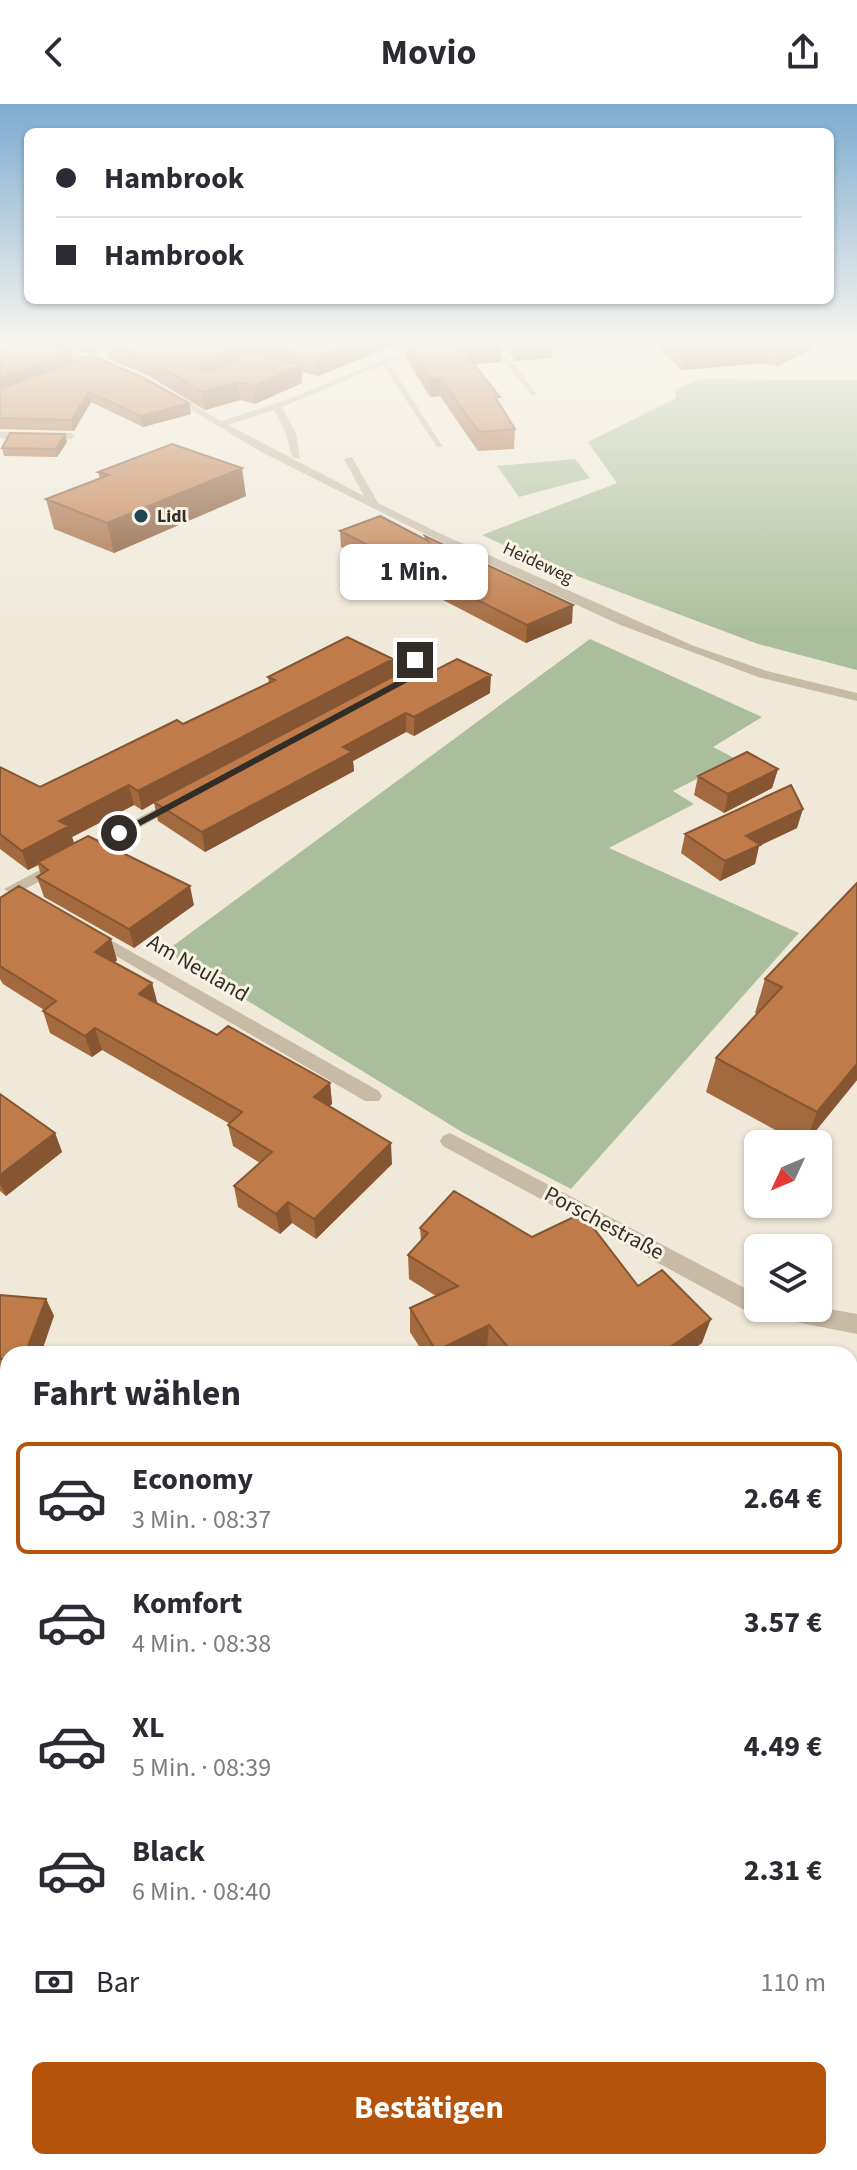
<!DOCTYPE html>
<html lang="de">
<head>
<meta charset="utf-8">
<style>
	body { margin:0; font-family:"Source Sans 3",sans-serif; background:#f7f7f7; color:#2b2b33; height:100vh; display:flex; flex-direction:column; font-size:30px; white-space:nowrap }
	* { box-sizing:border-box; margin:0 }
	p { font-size:26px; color:#7c7c81 }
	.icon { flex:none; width:44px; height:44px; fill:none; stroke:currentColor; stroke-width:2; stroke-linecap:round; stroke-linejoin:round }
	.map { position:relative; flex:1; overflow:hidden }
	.sheet { position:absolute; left:0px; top:1242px; width:858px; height:824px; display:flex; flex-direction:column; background:#fff; border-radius:24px 24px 0 0; box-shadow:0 2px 6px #0004 }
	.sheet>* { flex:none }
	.banner { position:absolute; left:24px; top:24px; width:810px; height:176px; border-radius:12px; box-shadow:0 2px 6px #0004; display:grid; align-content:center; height:176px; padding:0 32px; background:#fff }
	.needle { width:52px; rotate:226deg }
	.tools { position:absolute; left:744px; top:1026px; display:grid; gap:16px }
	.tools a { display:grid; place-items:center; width:88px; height:88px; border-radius:12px; background:#fff; box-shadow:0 2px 6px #0004; font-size:40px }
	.end { position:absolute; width:36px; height:36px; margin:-18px; border:10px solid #332d27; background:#fff; box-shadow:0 0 0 4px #fff }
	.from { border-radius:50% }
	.bubble { position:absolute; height:56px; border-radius:12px; background:#fff; box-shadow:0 2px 6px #0004; font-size:26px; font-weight:700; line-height:56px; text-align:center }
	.banner b { display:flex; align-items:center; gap:28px; height:76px; font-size:30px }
	.banner b+b { border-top:2px solid #e1e1e2 }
	.banner i { width:20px; height:20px; background:#2b2b33 }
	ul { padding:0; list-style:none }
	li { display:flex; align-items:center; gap:24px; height:112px; margin:0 16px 12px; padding:0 16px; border:4px solid transparent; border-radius:12px }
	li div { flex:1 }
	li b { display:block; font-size:30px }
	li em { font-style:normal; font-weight:700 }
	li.on { border-color:#b45309 }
	li>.icon { width:72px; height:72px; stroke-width:1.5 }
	h2 { padding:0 32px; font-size:36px; line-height:96px }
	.pay { display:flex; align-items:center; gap:20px; height:88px; padding:0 32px; font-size:30px }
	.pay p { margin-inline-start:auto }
	.primary-button { display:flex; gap:16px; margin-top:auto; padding:16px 32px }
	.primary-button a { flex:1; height:92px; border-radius:12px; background:#b45309; color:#fff; font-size:32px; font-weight:700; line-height:92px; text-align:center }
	header { display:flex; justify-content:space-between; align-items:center; height:104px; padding:0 32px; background:#fff; font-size:36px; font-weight:700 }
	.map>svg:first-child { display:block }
</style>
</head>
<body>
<header><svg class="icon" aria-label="back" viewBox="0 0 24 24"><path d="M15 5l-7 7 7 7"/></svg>Movio<svg class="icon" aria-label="share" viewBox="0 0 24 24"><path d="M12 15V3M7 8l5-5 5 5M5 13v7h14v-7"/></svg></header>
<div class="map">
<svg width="857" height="2066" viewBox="0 0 857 2066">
	<rect width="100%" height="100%" fill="#f0e9da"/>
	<path fill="#abbe9b" d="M 700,275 L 857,276 L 857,566 L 758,540 L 545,460 L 482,431 L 617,379 L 588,338 L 676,294 L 675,286 Z
		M 575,355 L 590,374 L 519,393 L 497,362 Z
		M 590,535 L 762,613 L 713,643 L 736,655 L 673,687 L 694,700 L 609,744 L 799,829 L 571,1085 L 462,1028 L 166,847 Z
		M 0,1945 L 8,1947 L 8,2058 L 308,2058 L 311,2066 L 0,2066 Z"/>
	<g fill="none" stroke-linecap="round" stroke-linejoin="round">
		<path fill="#c7bba6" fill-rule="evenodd" d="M 0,240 L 64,247 L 114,261 L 110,264 Z
			M 420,240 L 430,240 L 389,259 L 443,343 L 437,343 L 383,261 L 282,303 L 296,329 L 300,355 L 292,353 L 286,329 L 274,306 L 228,321 L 364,392 L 344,355 L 352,353 L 378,399 L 437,428 L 694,542 L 767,567 L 857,589 L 857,597 L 758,573 L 618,520 L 429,432 L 263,349 L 163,289 L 170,287 L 221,317 L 286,296 Z
			M 491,240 L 499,240 L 537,291 L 531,291 Z
			M 610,240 L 618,240 L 627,249 L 620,251 Z
			M 0,328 L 71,329 L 76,332 L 71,335 L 0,334 Z
			M 415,537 L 425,540 L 419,572 L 402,583 L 392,583 L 392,577 L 406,570 Z
			M 178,693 L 185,697 L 183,700 L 18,789 L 12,790 L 4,785 Z
			M 91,825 L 379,987 L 382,992 L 379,997 L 365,997 L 85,834 L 83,830 Z
			M 450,1029 L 758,1191 L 758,1204 L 818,1203 L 857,1210 L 857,1230 L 750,1209 L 443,1042 L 440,1037 L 443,1032 Z
			M 0,1874 L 8,1876 L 8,1908 L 0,1906 Z
			M 534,2058 L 570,2058 L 574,2066 L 538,2066 Z"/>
	</g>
	<path fill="#a46a3f" d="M 0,240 L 71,247 L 73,257 L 191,310 L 143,323 L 91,298 L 74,327 L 0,325 Z
		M 41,240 L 397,240 L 318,272 L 302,268 L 302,279 L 255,300 L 240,296 L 205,306 L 147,271 L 108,255 L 106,244 L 92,250 Z
		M 397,240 L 501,240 L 501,258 L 473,260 L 515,325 L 514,345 L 478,347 L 440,292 L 430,293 L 406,254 L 406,243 L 401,245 Z
		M 502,240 L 553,240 L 552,254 L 515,257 Z
		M 652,240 L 813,240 L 812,245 L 778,262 L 764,259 L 682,266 Z
		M 65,330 L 67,338 L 57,353 L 4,352 L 2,344 Z
		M 98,368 L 246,392 L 114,449 L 54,425 L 46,395 L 100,375 Z
		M 340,427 L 425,436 L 425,432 L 572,519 L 526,539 L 341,443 Z
		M 393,555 L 394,572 L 428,570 L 490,589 L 414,632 L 406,628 L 353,657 L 354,667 L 205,748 L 158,717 L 154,699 L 142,706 L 134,701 L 72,733 L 74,739 L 194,801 L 134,844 L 44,793 L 37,773 L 41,771 L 38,761 L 28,766 L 0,745 L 0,663 L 40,683 L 183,620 L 269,579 L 268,573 Z
		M 778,665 L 772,684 L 724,709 L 694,691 L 698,672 Z
		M 797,724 L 759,742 L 755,760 L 720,777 L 681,749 L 685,730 Z
		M 857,779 L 857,976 L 805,1040 L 801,1040 L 706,988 L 716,954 L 757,910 L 755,909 L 765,875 Z
		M 0,794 L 117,856 L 114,859 L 152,879 L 157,899 L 217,931 L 330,979 L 332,1000 L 329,1002 L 392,1060 L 316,1135 L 292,1119 L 280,1130 L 238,1103 L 234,1082 L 260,1059 L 233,1042 L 228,1021 L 230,1020 L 102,946 L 92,953 L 50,929 L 43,907 L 44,906 L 3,880 L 0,875 Z
		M 0,990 L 55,1029 L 62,1048 L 6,1092 L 0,1087 Z
		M 420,1124 L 532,1133 L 638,1182 L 702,1239 L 686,1250 L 492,1250 L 487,1244 L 476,1250 L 424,1250 L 410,1228 L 410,1204 L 436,1192 L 409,1175 L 408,1151 L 421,1137 Z
		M 0,1191 L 46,1195 L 54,1212 L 8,1250 L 8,1271 L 0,1270 Z
		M 857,1367 L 857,1413 L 850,1402 L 850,1370 Z
		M 723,2058 L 848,2058 L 850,2066 L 724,2066 Z"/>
	<path fill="#865633" d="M 90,240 L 105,240 L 106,244 L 92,250 Z
		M 354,240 L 397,240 L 318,272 L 317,254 Z
		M 401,240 L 406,240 L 406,243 L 401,245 Z
		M 502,240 L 501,258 L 460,261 L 460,243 Z
		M 516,240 L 553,240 L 552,254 L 515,257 Z
		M 793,240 L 813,240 L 812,245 L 778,262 L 782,245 Z
		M 768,242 L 764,259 L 682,266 L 684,248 Z
		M 232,246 L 234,263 L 202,282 L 200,264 L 201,260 Z
		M 71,247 L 73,257 L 0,286 L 0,274 Z
		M 301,261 L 302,279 L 255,300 L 254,282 Z
		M 440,274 L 440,292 L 430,293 L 430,275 Z
		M 238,278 L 240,296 L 205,306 L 202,288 Z
		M 89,288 L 91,298 L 74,327 L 71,316 Z
		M 189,299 L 191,310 L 143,323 L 141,312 Z
		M 65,330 L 67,338 L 57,353 L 56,345 Z
		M 242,364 L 246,392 L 114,449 L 107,419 Z
		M 573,501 L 572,519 L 526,539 L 527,521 Z
		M 393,555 L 394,573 L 154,698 L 154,699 L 142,706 L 138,687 Z
		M 491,571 L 490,589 L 414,632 L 414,613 Z
		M 406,609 L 406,628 L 353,657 L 354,667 L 205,748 L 202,728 L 343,643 Z
		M 778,665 L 772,684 L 724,709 L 728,690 Z
		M 129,681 L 134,701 L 72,733 L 75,742 L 38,758 L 38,761 L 28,766 L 22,747 L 59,717 Z
		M 803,705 L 797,724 L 759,742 L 755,760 L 720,777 L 725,757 L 746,732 Z
		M 190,782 L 194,801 L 134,844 L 129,825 Z
		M 111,835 L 117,856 L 101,870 L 95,848 Z
		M 152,879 L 158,901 L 139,890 Z
		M 95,924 L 102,946 L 92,953 L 85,932 Z
		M 857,960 L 857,976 L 805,1040 L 817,1008 Z
		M 330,979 L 332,1000 L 317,1014 L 314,993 Z
		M 55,1029 L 62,1048 L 6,1092 L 0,1079 L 0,1071 Z
		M 391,1039 L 392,1060 L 316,1135 L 314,1115 Z
		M 288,1098 L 292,1119 L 280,1130 L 276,1110 Z
		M 46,1195 L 54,1212 L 41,1250 L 25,1250 Z
		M 711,1215 L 702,1239 L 686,1250 L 660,1250 Z
		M 489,1221 L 487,1244 L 476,1250 L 436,1250 L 436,1247 Z
		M 8,1670 L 8,1713 L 0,1727 L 0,1683 Z"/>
	<path fill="#bf7b49" stroke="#865633" stroke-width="2" fill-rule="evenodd" d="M 0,240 L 38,240 L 71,247 L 0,274 Z
		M 110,240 L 140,240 L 139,241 L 143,240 L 210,240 L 301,261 L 254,282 L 238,278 L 202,288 L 144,253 ZM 232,246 L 243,249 L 241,253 L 211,268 L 200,264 L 201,260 Z
		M 252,240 L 354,240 L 317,254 Z
		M 408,240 L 501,240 L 460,243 L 500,293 L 495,293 L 515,325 L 479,328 L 440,274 L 430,275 Z
		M 674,240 L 793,240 L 782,245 L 768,242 L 684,248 Z
		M 91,251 L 142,273 L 189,299 L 141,312 L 89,288 L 71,316 L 0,314 L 0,285 Z
		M 10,329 L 65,330 L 56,345 L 2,344 Z
		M 172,340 L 242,364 L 107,419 L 46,395 L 109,371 L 98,368 Z
		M 380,412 L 428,437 L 425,432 L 573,501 L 527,521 L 340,427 Z
		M 347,533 L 393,555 L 138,687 L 129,681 L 59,717 L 69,722 L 22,747 L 0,730 L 0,663 L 40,683 L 177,616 L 183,620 L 275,576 L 268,573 Z
		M 457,555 L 491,571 L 414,613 L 406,609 L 343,643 L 352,648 L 202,728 L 154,698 L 411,563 L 428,570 Z
		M 747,648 L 778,665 L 728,690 L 698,672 Z
		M 791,681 L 803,705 L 746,732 L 760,741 L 725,757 L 685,730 Z
		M 88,732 L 190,782 L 129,825 L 37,773 L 48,766 L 38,758 Z
		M 857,779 L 857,960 L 817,1008 L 716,954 L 782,883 L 765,875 Z
		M 19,782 L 111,835 L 95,848 L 152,879 L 139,890 L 217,931 L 228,922 L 330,979 L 314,993 L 391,1039 L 314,1115 L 288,1098 L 276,1110 L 234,1082 L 272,1048 L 228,1021 L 242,1008 L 95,924 L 85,932 L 43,907 L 56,897 L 0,862 L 0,794 Z
		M 0,990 L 55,1029 L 0,1071 Z
		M 454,1087 L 532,1133 L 582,1109 L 638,1182 L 662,1166 L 711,1215 L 660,1250 L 514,1250 L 489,1221 L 436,1247 L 410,1204 L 458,1182 L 408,1151 L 428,1129 L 420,1124 Z
		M 0,1191 L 46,1195 L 25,1250 L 8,1250 L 8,1255 L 0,1255 Z
		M 857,1367 L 857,1380 L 850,1370 Z
		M 0,1633 L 8,1637 L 8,1670 L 0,1683 Z
		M 732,2058 L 848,2058 L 850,2066 L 734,2066 Z"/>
	<linearGradient id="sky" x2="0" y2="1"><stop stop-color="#7cacd0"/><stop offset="0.45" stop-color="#f8f5ee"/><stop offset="1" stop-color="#f8f5ee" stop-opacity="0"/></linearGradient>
	<rect width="857" height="529" fill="url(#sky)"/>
	<path fill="#332d27" d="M 412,554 L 419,556 L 415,574 L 123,731 L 114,729 L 408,571 Z"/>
	<circle fill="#1f4552" stroke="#f8f3e5" stroke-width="3" cx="141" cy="412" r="8"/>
	<g text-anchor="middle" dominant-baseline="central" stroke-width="6" stroke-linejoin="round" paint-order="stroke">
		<g font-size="18" font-weight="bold" fill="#332d27" stroke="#f8f3e5" text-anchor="start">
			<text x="157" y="412">Lidl</text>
		</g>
		<g font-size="18" fill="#332d27" stroke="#f8f3e5">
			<text transform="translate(538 459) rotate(25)">Heideweg</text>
		</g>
		<g font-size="22" fill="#332d27" stroke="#f8f3e5">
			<text transform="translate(198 864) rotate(30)">Am Neuland</text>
			<text transform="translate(604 1119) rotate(28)">Porschestraße</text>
		</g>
	</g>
</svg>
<div class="tools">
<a><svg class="needle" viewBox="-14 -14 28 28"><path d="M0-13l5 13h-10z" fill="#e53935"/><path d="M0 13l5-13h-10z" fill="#7c7c81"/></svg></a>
<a><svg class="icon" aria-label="layers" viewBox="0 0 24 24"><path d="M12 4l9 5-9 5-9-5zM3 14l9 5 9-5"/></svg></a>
</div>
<i class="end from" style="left:119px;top:729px"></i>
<i class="end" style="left:415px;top:556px"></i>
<div class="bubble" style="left:340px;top:440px;width:148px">1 Min.</div>
<div class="banner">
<b><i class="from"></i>Hambrook</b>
<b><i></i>Hambrook</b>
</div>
<section class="sheet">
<h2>Fahrt wählen</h2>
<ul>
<li class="on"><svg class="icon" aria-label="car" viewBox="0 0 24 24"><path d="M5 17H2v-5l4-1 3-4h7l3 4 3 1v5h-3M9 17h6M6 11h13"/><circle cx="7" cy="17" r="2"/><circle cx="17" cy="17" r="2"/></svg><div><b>Economy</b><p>3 Min. · 08:37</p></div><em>2.64 €</em></li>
<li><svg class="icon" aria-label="car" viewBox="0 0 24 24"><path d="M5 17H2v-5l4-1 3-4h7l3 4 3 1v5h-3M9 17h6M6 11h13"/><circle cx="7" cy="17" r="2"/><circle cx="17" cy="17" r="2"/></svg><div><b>Komfort</b><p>4 Min. · 08:38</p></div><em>3.57 €</em></li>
<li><svg class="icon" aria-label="car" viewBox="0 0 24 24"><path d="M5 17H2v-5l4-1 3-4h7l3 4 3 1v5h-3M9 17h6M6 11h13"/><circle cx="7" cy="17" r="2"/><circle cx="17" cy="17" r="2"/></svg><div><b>XL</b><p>5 Min. · 08:39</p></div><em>4.49 €</em></li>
<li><svg class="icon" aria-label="car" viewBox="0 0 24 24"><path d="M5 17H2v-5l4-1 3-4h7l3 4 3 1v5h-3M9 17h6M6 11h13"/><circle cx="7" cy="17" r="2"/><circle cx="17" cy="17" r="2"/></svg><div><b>Black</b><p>6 Min. · 08:40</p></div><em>2.31 €</em></li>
</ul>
<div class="pay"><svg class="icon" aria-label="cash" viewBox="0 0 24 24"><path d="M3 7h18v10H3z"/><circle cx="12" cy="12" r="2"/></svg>Bar<p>110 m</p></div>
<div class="primary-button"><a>Bestätigen</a></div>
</section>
</div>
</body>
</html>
